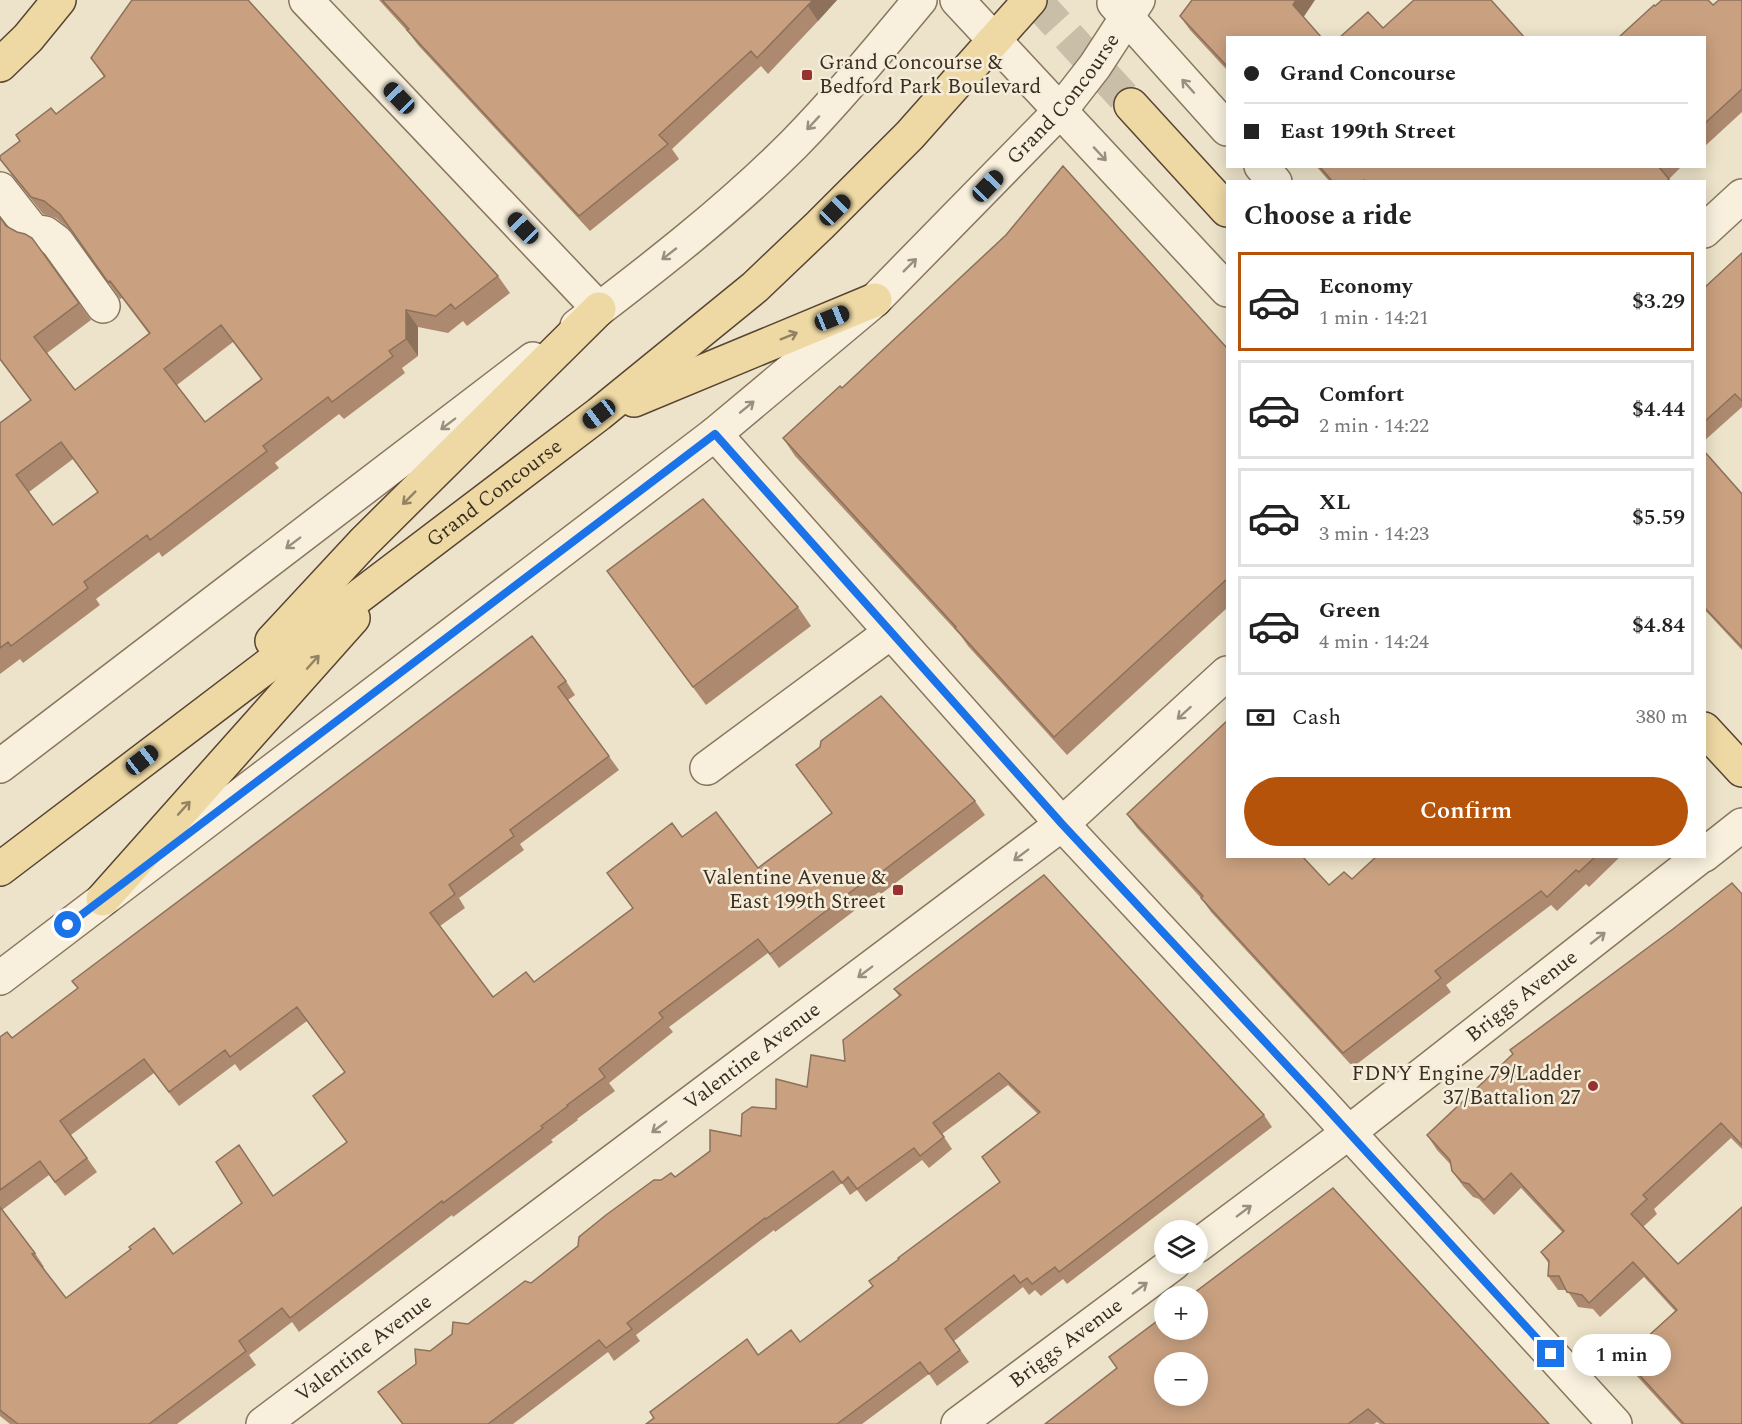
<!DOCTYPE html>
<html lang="en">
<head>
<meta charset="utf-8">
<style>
	body { margin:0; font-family:Spectral,serif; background:#f2f2f2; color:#222; height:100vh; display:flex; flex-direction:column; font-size:22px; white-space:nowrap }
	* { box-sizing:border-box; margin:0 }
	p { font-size:20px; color:#767676 }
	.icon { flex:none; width:33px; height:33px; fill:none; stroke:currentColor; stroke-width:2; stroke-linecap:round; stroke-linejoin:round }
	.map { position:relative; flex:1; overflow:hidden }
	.side { position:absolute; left:1226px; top:180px; width:480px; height:678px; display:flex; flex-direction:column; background:#fff; border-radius:0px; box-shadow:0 3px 15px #0003 }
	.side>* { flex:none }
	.hud { position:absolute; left:1226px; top:36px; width:480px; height:132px; border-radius:0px; box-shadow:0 3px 15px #0003; display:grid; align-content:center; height:132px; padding:0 18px; background:#fff }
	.buttons { position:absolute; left:1154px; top:1220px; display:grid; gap:12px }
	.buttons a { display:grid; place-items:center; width:54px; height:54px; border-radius:50%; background:#fff; box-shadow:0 3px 15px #0003; font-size:30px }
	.end { position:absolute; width:27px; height:27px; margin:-14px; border:8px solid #1a73e8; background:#fff; box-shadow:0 0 0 3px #fff }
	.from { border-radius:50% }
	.bubble { position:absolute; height:42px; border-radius:21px; background:#fff; box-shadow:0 3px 15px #0003; font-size:20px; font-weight:600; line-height:42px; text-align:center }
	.car { position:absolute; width:18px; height:36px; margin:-18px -9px; border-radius:8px; box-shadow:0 0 4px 2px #0007; background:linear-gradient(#222 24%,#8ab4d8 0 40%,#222 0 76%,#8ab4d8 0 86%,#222 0) }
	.hud b { display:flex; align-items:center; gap:21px; height:57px; font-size:22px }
	.hud b+b { border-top:2px solid #e0e0e0 }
	.hud i { width:15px; height:15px; background:#222 }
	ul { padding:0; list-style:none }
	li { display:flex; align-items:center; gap:18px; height:99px; margin:0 12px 9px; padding:0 6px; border:3px solid #e0e0e0; border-radius:0px }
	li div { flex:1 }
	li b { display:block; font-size:22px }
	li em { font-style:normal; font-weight:600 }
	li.selected { border-color:#b45309 }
	li>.icon { width:54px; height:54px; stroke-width:1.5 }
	h2 { padding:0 18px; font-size:27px; line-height:72px }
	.pay { display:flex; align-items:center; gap:15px; height:66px; padding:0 18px; font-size:22px }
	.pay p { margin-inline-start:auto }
	.cta { display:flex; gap:12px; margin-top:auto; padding:12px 18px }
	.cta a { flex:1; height:69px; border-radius:36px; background:#b45309; color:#fff; font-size:24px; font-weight:600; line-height:69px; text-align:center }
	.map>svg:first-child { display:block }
</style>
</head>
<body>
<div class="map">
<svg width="1742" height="1424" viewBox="0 0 1742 1424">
	<rect width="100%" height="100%" fill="#ede3ca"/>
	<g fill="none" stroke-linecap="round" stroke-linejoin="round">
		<path stroke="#c9bfa8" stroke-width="33" stroke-dasharray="33 16" stroke-linecap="butt" d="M 1035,0 L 1131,105"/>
		<g stroke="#89765f" stroke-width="36">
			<g id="minor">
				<path d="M 306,0 L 599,309"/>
				<path d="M 957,0 L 1227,290"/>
				<path d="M 1114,3 L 1227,129"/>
				<path d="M 1261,166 L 1275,182"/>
				<path d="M 0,189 L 33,231 L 45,233 L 57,242 L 103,306"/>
				<path d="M 1704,231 L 1742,196"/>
				<path d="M 577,326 C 652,269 727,211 794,144 C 839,98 879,49 920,0"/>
				<path d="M 715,434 L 1062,824 L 1320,1101 L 1615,1424"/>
				<path d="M 0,766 L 533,359"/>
				<path d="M 707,768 L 891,632"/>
				<path d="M 1704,855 L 1742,825"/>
				<path id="s1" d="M 0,978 L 715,434 L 875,300 L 1060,111 L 1095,66 L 1138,0"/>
				<path id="s2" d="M 1197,1246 L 1348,1133 L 1701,856"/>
				<path id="s3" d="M 263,1424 L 1062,824 L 1227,673"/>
				<path id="s4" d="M 958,1424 L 1174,1263"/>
			</g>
		</g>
		<g stroke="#574432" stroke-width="36">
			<g id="major">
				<path d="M 0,65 L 28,38 L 59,0"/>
				<path d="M 1131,105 L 1227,210"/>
				<path d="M 634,400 L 875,300"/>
				<path d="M 272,641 L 364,542 L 599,309"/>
				<path d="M 1704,729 L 1742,770"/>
				<path id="s5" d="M 0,869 L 599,414 L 755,287 L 820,225 L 910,135 L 1030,0"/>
				<path d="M 103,899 L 353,618"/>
			</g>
		</g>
		<use href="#minor" stroke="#f8f0dd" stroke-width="33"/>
		<use href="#major" stroke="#eed8a4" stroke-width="33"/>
	</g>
	<path fill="#ad8a6f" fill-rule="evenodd" d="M 379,0 L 837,0 L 818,21 L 768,74 L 761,66 L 672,149 L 679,159 L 590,231 L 418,45 L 409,33 Z
		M 1742,0 L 1742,112 L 1704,147 L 1704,38 L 1655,6 L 1713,5 Z
		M 1180,16 L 1227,38 L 1227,70 L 1190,30 Z
		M 91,58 L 498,276 L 510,293 L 467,326 L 463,321 L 448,333 L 418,327 L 418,356 L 402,368 L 405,373 L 344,419 L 339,414 L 275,463 L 279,468 L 162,557 L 159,552 L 96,599 L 100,605 L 23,663 L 20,659 L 0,674 L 0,423 L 30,400 L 0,360 L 0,217 L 6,226 L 79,303 L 91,320 L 47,353 L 75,390 L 149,334 L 122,298 L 120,299 L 72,231 L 56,218 L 43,214 L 11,174 L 0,159 L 56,114 L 104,77 ZM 233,342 L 261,379 L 205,422 L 177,385 ZM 73,459 L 98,492 L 53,525 L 29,492 Z
		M 1316,166 L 1682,166 L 1669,179 L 1671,182 L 1330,182 Z
		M 1742,253 L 1742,407 L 1704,441 L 1704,288 Z
		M 1227,348 L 1227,608 L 1067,755 L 968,646 L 961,636 L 795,456 L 783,438 L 842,388 Z
		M 1704,451 L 1742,494 L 1742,650 L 1704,609 Z
		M 607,571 L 798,607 L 811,626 L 706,705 Z
		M 566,681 L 575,695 L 568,700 L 619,770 L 520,844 L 524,850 L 459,898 L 465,908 L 440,926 L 493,997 L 534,982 L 633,908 L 607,873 L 682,837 L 758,868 L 832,813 L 796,765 L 975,801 L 985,815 L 881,894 L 879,892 L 779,968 L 768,953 L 669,1027 L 673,1032 L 609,1083 L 615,1091 L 577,1119 L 578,1120 L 551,1140 L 553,1142 L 453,1217 L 452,1215 L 299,1332 L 292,1322 L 249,1355 L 256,1365 L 177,1424 L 10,1424 L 0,1416 L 0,1037 L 12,1038 ZM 307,1021 L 345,1072 L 313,1096 L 347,1142 L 273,1196 L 239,1145 L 242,1203 L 173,1254 L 66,1298 L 43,1268 L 44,1267 L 35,1253 L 2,1210 L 49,1175 L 65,1196 L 97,1172 L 71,1135 L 154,1073 L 179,1106 L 235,1064 L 240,1071 Z
		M 1127,814 L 1227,856 L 1304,856 L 1303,857 L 1329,885 L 1352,879 L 1377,856 L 1621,856 L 1589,887 L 1586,884 L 1557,911 L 1551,905 L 1446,985 L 1451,992 L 1353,1067 L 1211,912 L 1201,898 L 1137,828 Z
		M 1742,894 L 1742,1149 L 1731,1138 L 1654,1209 L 1657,1214 L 1643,1227 L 1742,1424 L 1681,1424 L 1634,1373 L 1624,1358 L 1675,1311 L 1644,1277 L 1600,1317 L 1593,1309 L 1578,1307 L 1567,1290 L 1558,1290 L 1548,1276 L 1549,1264 L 1541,1252 L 1562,1232 L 1521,1188 L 1494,1215 L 1479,1199 L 1473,1197 L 1463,1186 L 1452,1171 L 1451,1165 L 1437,1150 L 1427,1135 L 1513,1054 L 1510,1050 Z
		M 894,989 L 1264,1115 L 1272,1127 L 1067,1284 L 1063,1279 L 1041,1296 L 1035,1290 L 1029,1295 L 1023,1287 L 954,1341 L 969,1362 L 937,1386 L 929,1374 L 862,1424 L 646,1424 L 758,1355 L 800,1342 L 873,1287 L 1000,1182 L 982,1157 L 1038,1114 L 1008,1085 L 942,1134 L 952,1149 L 929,1168 L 922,1160 L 866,1202 L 857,1190 L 850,1195 L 842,1183 L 775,1232 L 774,1230 L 636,1335 L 640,1341 L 614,1361 L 608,1352 L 513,1424 L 402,1424 L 378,1392 L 416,1364 L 430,1351 L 468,1324 L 531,1283 L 661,1180 L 675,1177 L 741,1136 L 807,1087 L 845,1061 L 899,996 Z
		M 1117,1368 L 1549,1424 L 1380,1424 L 1377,1422 L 1374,1424 L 1045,1424 Z"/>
	<path fill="#8d715a" d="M 813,0 L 837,0 L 818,21 L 808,6 Z
		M 1296,0 L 1315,0 L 1303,18 L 1293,5 Z
		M 406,310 L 418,327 L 418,356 L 406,339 Z"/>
	<path fill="#c9a181" stroke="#8d715a" stroke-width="1.5" fill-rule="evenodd" d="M 132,0 L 248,0 L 498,276 L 455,309 L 451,304 L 436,316 L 406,310 L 406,339 L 389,351 L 393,356 L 332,402 L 328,397 L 263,446 L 267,451 L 150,540 L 147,535 L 84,582 L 88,588 L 11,646 L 8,642 L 0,648 L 0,423 L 31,400 L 0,359 L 0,217 L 6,226 L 17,232 L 25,234 L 32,238 L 79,303 L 34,337 L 75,390 L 150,333 L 110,281 L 108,282 L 60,214 L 44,201 L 31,197 L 0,159 L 0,156 L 20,141 L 16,135 L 51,108 L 56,114 L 105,76 L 91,58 ZM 221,325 L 262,379 L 205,422 L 164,369 ZM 61,442 L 98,492 L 53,525 L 16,475 Z
		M 382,0 L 813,0 L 757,58 L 751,51 L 659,135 L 668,144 L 579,216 L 407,30 L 409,29 Z
		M 1192,0 L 1296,0 L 1293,5 L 1322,38 L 1227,38 L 1227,66 L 1180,16 Z
		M 1414,0 L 1491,0 L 1525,38 L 1339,38 L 1368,12 L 1383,28 Z
		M 1662,0 L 1708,0 L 1713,5 L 1719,0 L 1742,0 L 1742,89 L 1704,124 L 1704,38 L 1618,38 L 1654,5 L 1655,6 Z
		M 1063,166 L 1227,348 L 1227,579 L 1054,737 L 955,628 L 956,627 L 783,438 L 840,386 L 842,388 L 1006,235 Z
		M 1319,166 L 1658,166 L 1669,179 L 1666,182 L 1366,182 L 1364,180 L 1362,182 L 1333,182 Z
		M 1742,253 L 1742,401 L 1735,394 L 1704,422 L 1704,288 Z
		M 1704,451 L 1742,494 L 1742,647 L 1704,607 Z
		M 703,499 L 798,607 L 693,687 L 607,571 Z
		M 532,636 L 566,681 L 558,687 L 609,756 L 510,830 L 514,836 L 449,885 L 455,894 L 430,913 L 493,997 L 526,972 L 534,982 L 633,908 L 607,873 L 672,823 L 682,837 L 716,812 L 758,868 L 832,813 L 796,765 L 820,747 L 821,741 L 881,696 L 975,801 L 871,880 L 869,878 L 770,954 L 758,939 L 659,1013 L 663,1018 L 599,1069 L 605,1077 L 567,1105 L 568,1106 L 541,1126 L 543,1128 L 443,1203 L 442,1201 L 290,1318 L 282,1308 L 239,1341 L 246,1351 L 149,1424 L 18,1424 L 0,1410 L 0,1207 L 35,1253 L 32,1254 L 66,1298 L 131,1249 L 129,1247 L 154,1228 L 173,1254 L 242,1203 L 216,1162 L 239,1145 L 273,1196 L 347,1142 L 313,1096 L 345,1072 L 297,1007 L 230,1057 L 225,1050 L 169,1092 L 144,1059 L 60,1121 L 87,1158 L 55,1182 L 40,1161 L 0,1190 L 0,1037 L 7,1032 L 12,1038 L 78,988 L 72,981 Z
		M 1227,721 L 1227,856 L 1302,856 L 1329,885 L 1344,872 L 1352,879 L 1377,856 L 1596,856 L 1579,872 L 1576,870 L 1547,897 L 1541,891 L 1435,971 L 1441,978 L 1343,1053 L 1201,898 L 1203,896 L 1127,814 Z
		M 1044,875 L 1264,1115 L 1059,1272 L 1055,1267 L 1032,1284 L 1027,1278 L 1020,1283 L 1014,1275 L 945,1329 L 960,1350 L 929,1374 L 920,1362 L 837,1424 L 646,1424 L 654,1418 L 650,1412 L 747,1339 L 758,1355 L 791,1330 L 800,1342 L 873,1286 L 869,1281 L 899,1259 L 898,1258 L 1000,1182 L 982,1157 L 1040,1112 L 999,1073 L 933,1123 L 944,1137 L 920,1156 L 914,1148 L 857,1189 L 848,1177 L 842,1183 L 833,1171 L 766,1219 L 765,1218 L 627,1323 L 632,1329 L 606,1348 L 599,1340 L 488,1424 L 403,1424 L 378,1392 L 416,1364 L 415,1349 L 430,1351 L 452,1334 L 453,1322 L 468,1324 L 525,1281 L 531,1283 L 578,1246 L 579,1237 L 606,1215 L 654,1180 L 661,1180 L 671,1173 L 675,1177 L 710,1151 L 710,1130 L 741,1136 L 742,1114 L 752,1107 L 776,1109 L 776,1079 L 807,1087 L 811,1055 L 845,1061 L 843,1040 L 901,995 L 894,989 Z
		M 1732,883 L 1742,894 L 1742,1145 L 1721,1123 L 1643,1195 L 1647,1199 L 1631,1214 L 1678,1264 L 1742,1207 L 1742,1424 L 1684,1424 L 1624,1358 L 1677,1310 L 1633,1262 L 1589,1303 L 1582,1295 L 1567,1292 L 1559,1276 L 1548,1276 L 1549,1261 L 1541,1252 L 1564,1231 L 1511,1173 L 1484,1200 L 1469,1184 L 1462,1182 L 1452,1171 L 1450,1160 L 1427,1135 L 1513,1054 L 1510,1050 L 1673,929 Z
		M 1333,1188 L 1549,1424 L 1385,1424 L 1368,1409 L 1348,1424 L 1045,1424 L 1117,1368 L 1109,1357 L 1164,1316 L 1164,1329 L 1197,1329 L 1197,1296 L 1190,1296 ZM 1164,1362 L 1197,1362 L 1197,1395 L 1164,1395 Z"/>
	<defs><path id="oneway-shaft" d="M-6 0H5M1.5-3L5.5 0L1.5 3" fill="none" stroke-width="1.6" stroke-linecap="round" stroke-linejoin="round" transform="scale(1.5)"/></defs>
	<g stroke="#998f7f">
		<use href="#oneway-shaft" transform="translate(1188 86) rotate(-132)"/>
		<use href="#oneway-shaft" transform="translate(813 123) rotate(133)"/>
		<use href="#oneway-shaft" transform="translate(1100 154) rotate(47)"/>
		<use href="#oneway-shaft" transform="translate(669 254) rotate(142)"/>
		<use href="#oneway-shaft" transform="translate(910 265) rotate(-45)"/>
		<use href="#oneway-shaft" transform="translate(747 407) rotate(-39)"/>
		<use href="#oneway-shaft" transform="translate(448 424) rotate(143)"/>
		<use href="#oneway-shaft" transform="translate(293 543) rotate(143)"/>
		<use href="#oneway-shaft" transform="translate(1184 713) rotate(138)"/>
		<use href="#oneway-shaft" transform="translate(1021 855) rotate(143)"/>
		<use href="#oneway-shaft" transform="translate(1598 938) rotate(-38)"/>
		<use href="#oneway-shaft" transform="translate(865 972) rotate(143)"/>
		<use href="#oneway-shaft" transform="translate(659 1127) rotate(143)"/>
		<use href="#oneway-shaft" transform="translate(1244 1211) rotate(-37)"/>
		<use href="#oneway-shaft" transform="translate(1140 1288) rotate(-37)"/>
	</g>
	<g stroke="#948362">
		<use href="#oneway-shaft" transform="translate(789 336) rotate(-22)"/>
		<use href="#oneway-shaft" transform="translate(409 498) rotate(135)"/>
		<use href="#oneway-shaft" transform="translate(313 662) rotate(-48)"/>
		<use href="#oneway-shaft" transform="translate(184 808) rotate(-48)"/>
	</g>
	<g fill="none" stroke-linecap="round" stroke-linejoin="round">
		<path stroke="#1a73e8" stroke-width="8" d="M 68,925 L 715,434 L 1062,824 L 1320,1101 L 1551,1354"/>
	</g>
	<g fill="#963231" stroke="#f5edd9" stroke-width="2">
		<rect x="801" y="69" width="12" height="12" rx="3"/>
		<rect x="892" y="884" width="12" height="12" rx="3"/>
		<circle cx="1593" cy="1086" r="6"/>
	</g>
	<g text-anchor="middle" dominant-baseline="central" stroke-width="5" stroke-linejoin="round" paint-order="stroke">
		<g font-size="21" fill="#3a2e21" stroke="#f5edd9" text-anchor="end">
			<text x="819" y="63" text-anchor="start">Grand Concourse &amp;<tspan x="819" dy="24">Bedford Park Boulevard</tspan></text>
			<text x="886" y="878">Valentine Avenue &amp;<tspan x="886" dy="24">East 199th Street</tspan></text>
			<text x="1581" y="1074">FDNY Engine 79/Ladder<tspan x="1581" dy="24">37/Battalion 27</tspan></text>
		</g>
		<g font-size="21" fill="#3a2e21" stroke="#f5edd9">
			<text stroke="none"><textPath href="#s1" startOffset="1383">Grand Concourse</textPath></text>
			<text stroke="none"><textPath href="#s5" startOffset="621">Grand Concourse</textPath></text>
			<text stroke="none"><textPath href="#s2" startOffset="410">Briggs Avenue</textPath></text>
			<text stroke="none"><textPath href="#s3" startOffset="612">Valentine Avenue</textPath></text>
			<text stroke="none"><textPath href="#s4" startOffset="135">Briggs Avenue</textPath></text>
			<text stroke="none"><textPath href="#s3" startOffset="126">Valentine Avenue</textPath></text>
		</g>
	</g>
</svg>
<div class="buttons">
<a><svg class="icon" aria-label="layers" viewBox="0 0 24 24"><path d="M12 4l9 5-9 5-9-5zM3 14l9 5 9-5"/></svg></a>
<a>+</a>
<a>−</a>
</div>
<i class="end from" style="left:68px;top:925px"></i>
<i class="end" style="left:1551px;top:1354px"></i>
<div class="bubble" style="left:1572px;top:1334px;width:99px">1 min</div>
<i class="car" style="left:399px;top:98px;rotate:316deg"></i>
<i class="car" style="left:988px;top:186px;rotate:44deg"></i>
<i class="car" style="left:835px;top:210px;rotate:45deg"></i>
<i class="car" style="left:523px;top:228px;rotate:316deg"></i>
<i class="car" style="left:832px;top:318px;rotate:68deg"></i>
<i class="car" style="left:599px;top:414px;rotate:233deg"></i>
<i class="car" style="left:142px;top:760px;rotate:52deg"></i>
<div class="hud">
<b><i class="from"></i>Grand Concourse</b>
<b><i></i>East 199th Street</b>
</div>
<section class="side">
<h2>Choose a ride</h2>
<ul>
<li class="selected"><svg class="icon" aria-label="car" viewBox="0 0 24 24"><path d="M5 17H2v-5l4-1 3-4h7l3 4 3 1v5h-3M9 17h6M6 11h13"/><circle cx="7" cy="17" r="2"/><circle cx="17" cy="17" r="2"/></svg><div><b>Economy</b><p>1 min · 14:21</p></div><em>$3.29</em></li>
<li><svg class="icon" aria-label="car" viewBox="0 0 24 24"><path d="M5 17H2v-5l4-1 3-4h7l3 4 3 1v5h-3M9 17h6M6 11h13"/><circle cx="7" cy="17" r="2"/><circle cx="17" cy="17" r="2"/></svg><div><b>Comfort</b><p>2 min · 14:22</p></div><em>$4.44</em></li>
<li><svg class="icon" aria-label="car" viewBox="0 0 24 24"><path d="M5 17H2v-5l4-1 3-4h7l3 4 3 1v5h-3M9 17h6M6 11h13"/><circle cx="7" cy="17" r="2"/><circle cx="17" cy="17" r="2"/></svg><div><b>XL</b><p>3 min · 14:23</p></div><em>$5.59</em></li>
<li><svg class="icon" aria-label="car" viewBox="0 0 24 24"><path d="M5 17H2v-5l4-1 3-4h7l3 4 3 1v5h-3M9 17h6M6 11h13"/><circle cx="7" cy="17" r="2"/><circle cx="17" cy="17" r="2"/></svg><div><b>Green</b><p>4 min · 14:24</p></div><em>$4.84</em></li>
</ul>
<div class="pay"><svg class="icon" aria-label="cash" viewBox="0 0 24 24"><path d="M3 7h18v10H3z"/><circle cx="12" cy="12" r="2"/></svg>Cash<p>380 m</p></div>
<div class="cta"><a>Confirm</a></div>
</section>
</div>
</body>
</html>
